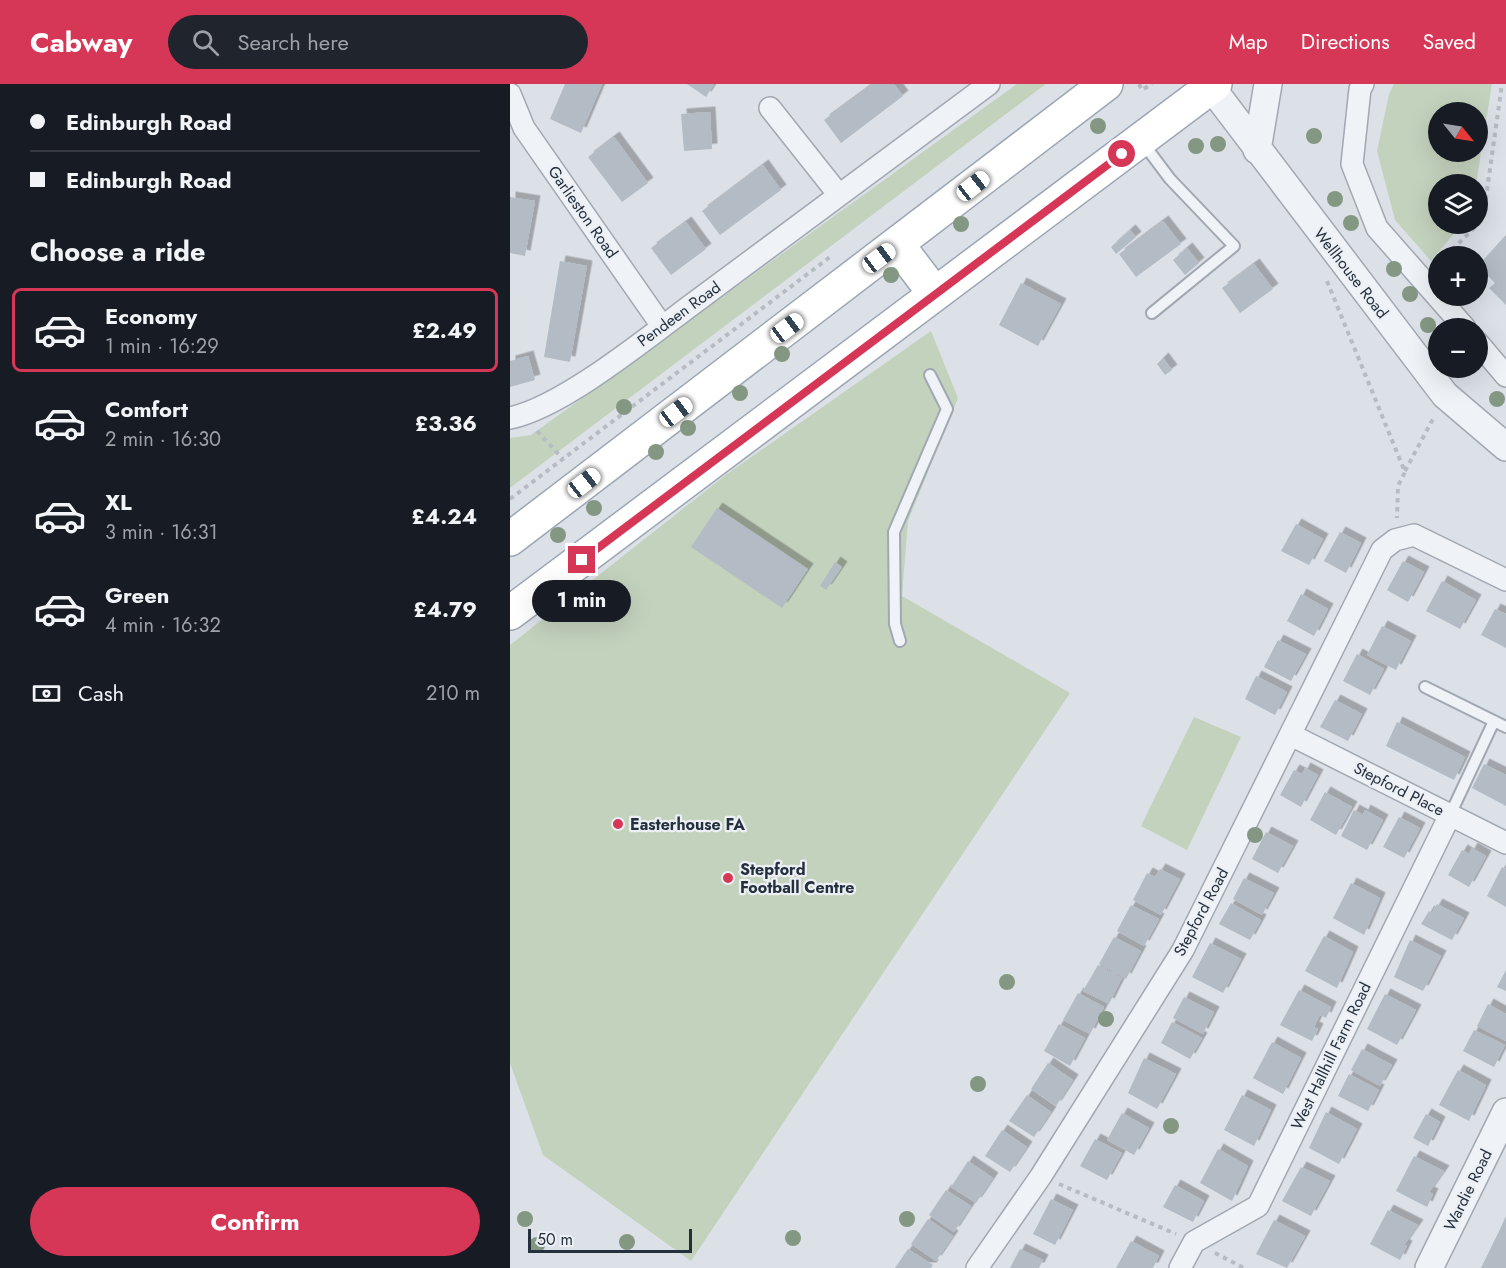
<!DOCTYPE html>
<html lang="en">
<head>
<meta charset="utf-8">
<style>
	body { margin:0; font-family:Jost,sans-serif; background:#20242c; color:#f1f3f6; height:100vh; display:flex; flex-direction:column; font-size:22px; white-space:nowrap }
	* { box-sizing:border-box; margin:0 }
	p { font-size:20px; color:#9ea1a6 }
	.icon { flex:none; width:33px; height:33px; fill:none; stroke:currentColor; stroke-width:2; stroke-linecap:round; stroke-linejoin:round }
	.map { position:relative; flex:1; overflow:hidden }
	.drawer { display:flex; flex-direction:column; background:#171b24; width:510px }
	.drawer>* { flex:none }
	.top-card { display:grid; align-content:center; height:132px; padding:0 30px; background:#171b24 }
	.needle { width:39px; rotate:120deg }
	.controls { position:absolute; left:918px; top:18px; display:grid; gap:12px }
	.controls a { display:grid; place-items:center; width:60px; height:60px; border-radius:50%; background:#171b24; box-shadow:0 6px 24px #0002; font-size:30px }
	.scale { position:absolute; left:18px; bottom:15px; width:164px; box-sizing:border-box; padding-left:6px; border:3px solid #25303f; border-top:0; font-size:16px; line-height:21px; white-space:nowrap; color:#25303f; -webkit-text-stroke:4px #ecf0f5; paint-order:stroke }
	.end { position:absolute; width:27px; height:27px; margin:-14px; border:8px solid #d73756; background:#fff; box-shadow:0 0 0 3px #fff }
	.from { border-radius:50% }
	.bubble { position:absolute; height:42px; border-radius:21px; background:#171b24; box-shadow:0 6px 24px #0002; font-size:20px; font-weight:700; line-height:42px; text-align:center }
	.car { position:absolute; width:18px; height:36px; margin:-18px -9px; border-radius:8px; box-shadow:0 0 4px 2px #0007; background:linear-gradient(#fff 24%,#345 0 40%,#fff 0 76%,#345 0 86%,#fff 0) }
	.top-card b { display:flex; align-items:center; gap:21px; height:57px; font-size:22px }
	.top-card b+b { border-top:2px solid #363941 }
	.top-card i { width:15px; height:15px; background:#f1f3f6 }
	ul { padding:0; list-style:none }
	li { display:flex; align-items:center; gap:18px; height:84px; margin:0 12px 9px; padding:0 18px; border:3px solid transparent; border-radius:9px }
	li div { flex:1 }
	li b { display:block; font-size:22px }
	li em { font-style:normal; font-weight:700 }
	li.current { border-color:#d73756 }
	li>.icon { width:54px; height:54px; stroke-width:1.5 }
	h2 { padding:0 30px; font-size:27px; line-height:72px }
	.pay { display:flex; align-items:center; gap:15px; height:66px; padding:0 30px; font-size:22px }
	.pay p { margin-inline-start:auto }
	.button { display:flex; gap:12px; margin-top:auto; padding:12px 30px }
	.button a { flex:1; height:69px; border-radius:36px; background:#d73756; color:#fff; font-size:24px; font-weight:700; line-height:69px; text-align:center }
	header { display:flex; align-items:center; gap:36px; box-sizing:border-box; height:84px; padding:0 30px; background:#d73756; color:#fff }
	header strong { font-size:28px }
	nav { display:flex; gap:33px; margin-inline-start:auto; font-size:21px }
	.search { width:420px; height:54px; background:#20242c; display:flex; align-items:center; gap:15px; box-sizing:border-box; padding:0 21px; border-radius:33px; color:#9ea1a6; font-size:22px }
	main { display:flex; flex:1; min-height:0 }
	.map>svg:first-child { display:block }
</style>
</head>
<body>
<header>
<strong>Cabway</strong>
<div class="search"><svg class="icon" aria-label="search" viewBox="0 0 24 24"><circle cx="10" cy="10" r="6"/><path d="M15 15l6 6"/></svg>Search here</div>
<nav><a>Map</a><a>Directions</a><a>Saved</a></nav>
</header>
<main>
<section class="drawer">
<div class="top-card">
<b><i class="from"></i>Edinburgh Road</b>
<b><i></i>Edinburgh Road</b>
</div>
<h2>Choose a ride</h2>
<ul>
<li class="current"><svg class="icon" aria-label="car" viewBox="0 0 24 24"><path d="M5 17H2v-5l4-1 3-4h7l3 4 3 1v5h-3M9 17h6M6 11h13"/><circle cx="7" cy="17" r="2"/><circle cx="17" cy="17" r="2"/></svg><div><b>Economy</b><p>1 min · 16:29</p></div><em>£2.49</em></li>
<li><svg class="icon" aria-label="car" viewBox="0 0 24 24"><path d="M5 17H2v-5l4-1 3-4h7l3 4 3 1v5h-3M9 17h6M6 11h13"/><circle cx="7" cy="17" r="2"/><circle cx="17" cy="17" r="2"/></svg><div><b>Comfort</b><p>2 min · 16:30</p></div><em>£3.36</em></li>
<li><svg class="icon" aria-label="car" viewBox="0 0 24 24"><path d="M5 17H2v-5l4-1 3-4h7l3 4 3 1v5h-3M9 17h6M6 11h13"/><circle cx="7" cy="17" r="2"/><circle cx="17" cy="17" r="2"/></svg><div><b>XL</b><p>3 min · 16:31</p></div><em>£4.24</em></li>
<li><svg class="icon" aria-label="car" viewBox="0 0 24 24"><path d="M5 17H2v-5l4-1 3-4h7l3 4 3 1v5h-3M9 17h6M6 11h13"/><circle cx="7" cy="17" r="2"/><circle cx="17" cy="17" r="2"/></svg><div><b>Green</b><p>4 min · 16:32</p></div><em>£4.79</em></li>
</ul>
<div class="pay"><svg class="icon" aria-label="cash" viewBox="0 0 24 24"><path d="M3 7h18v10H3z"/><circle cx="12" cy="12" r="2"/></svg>Cash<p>210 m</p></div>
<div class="button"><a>Confirm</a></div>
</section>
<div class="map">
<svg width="996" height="1184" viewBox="0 0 996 1184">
	<defs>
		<filter id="shadow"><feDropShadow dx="5.5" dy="-5.5" stdDeviation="0" flood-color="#0004"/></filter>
	</defs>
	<rect width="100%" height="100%" fill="#dce1e8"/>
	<path fill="#c3d2bd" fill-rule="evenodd" d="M 507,0 L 536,0 L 0,404 L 0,354 L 21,351 Z
		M 884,0 L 982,0 L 966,100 L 928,100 L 928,140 L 952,140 L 921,177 L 885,136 L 867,67 L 879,10 ZM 928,28 L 968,28 L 968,68 L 928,68 Z
		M 421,247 L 448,314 L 398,437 L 392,512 L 560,609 L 181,1177 L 33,1071 L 0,979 L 0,561 L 217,390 Z
		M 684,633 L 731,653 L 677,766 L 631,742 Z"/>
	<path fill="#b3bbc5" filter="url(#shadow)" d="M 55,0 L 92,0 L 71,49 L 40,35 Z
		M 177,0 L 204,0 L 196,13 Z
		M 363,0 L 384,0 L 393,12 L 331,59 L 314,36 Z
		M 200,28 L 202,65 L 174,67 L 171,30 Z
		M 104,53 L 138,99 L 112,118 L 78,73 Z
		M 253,81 L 271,106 L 210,151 L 192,127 Z
		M 0,113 L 25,117 L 15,172 L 0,169 Z
		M 653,137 L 671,160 L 626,193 L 609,170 Z
		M 176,138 L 196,165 L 161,191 L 141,164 Z
		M 620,146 L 626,153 L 606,170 L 601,163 Z
		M 994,153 L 996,155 L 996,221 L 979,204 L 985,199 L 968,182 Z
		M 677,164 L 689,179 L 675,191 L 663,176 Z
		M 50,177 L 77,182 L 60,278 L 34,273 Z
		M 744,180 L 763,205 L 730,229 L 712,204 Z
		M 511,199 L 551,220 L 528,262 L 489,241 Z
		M 18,272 L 25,296 L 0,303 L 0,277 Z
		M 653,274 L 662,286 L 655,291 L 647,280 Z
		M 207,424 L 298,485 L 272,524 L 181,463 Z
		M 786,440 L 813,455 L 799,481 L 771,467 Z
		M 830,448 L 851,459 L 836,489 L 814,477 Z
		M 893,477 L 914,488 L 898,518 L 877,506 Z
		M 325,478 L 332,483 L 316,506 L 310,502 Z
		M 932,497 L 966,516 L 950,545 L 916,527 Z
		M 791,510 L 818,525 L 804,552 L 777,537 Z
		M 985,525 L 996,530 L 996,564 L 971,551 Z
		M 872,542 L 901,557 L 886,586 L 857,571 Z
		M 768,556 L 796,570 L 781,597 L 754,583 Z
		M 847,570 L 874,585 L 860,611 L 833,597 Z
		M 746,592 L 777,608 L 765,631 L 735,615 Z
		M 825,616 L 852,630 L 838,657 L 810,643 Z
		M 887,638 L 955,673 L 944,696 L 876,662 Z
		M 974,680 L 996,691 L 996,722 L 962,704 Z
		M 795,684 L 808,691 L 791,723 L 770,711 L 784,686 L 792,690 Z
		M 815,708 L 842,723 L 826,751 L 800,736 Z
		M 844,726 L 853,731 L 855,726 L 873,736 L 857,766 L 831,752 Z
		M 889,733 L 910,744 L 894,774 L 873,763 Z
		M 756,748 L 783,762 L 768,789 L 742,775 Z
		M 962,764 L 976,772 L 959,803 L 938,791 L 952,766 L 959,770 Z
		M 992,783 L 996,785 L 996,823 L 977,812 Z
		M 650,785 L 670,795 L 651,831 L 623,816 L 637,789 L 645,793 Z
		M 734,794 L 764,809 L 752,831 L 723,815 Z
		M 841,799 L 870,814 L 854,851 L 823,834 Z
		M 721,819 L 751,836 L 740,856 L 709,840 Z
		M 927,820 L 954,834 L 942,856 L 911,840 L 919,827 L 922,829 Z
		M 621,821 L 649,835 L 634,862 L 607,847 Z
		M 814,852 L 843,868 L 827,904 L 795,887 Z
		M 604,853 L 631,867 L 616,895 L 589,880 Z
		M 900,856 L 931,872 L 913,907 L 884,893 Z
		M 700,859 L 731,875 L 713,909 L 682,893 Z
		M 588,881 L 612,894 L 599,920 L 573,907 Z
		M 996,886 L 996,907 L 987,903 Z
		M 789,906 L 821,923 L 816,934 L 810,931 L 804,943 L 808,945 L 802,957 L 770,941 Z
		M 568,909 L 594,923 L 580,950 L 553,936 Z
		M 875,910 L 906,926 L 887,961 L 857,945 Z
		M 674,913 L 704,928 L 693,950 L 663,934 Z
		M 978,920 L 996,930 L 996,957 L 967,942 Z
		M 662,938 L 692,954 L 680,975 L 651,959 Z
		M 549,940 L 575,954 L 560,982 L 534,967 Z
		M 964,946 L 995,961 L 984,983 L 953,967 Z
		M 762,958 L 791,974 L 773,1010 L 743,994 Z
		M 852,965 L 882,981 L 870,1002 L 841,986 Z
		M 634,974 L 666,990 L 647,1025 L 618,1009 Z
		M 538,979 L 563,996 L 546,1022 L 521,1005 Z
		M 948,986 L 976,1001 L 959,1037 L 929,1021 Z
		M 839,990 L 869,1006 L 858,1027 L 828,1012 Z
		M 517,1011 L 541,1028 L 524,1053 L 499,1037 Z
		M 732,1011 L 761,1026 L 744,1062 L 714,1046 Z
		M 816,1028 L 847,1045 L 829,1080 L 799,1064 Z
		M 612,1029 L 639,1044 L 624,1071 L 597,1056 Z
		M 916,1030 L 930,1038 L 918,1062 L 903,1054 Z
		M 492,1046 L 517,1063 L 500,1088 L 475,1072 Z
		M 585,1055 L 612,1069 L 597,1096 L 570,1082 Z
		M 708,1065 L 738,1082 L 722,1117 L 690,1099 Z
		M 904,1072 L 934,1087 L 919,1108 L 923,1110 L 917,1123 L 886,1107 Z
		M 458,1077 L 483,1094 L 466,1119 L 441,1103 Z
		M 791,1083 L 820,1097 L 801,1132 L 772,1117 Z
		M 665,1101 L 694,1117 L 683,1138 L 653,1123 Z
		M 436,1106 L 461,1122 L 444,1148 L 419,1131 Z
		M 541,1115 L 563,1126 L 545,1161 L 523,1150 Z
		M 878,1126 L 908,1141 L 894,1161 L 897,1162 L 890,1176 L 860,1160 Z
		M 996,1132 L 996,1184 L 971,1184 L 991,1143 Z
		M 418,1135 L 443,1152 L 426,1177 L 401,1160 Z
		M 764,1136 L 795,1152 L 777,1184 L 746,1170 Z
		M 621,1157 L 649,1172 L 643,1184 L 606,1184 Z
		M 398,1165 L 423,1181 L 421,1184 L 385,1184 Z
		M 510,1165 L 533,1176 L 529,1184 L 500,1184 Z"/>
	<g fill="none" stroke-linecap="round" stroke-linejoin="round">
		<g stroke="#a1a8b2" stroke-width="14">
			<path id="service" d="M 633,59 L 660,95 L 724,162 L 642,229
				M 390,557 L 385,540 L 384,448 L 437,325 L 420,291
				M 915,603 L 996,643
				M 940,731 L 984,637"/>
		</g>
		<g stroke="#a1a8b2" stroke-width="24">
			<path id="minor" d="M 853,0 L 850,5 L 842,80 L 867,144 L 955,244
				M 0,10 L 14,44 L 152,242
				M 260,24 L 329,111
				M 968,259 L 996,292
				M 0,334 C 53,323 138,253 184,219 C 282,146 380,73 479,0
				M 781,651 L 996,759
				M 467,1184 L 531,1092 L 673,866 L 872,466 L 885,456 L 904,451 L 996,496
				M 670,1184 L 684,1158 L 748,1122 L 940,731"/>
		</g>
		<g stroke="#a1a8b2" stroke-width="30">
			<path id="tertiary" d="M 701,3 L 935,311 L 996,363
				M 747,66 L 758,0
				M 919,1184 L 996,1028"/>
		</g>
		<g stroke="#9ba6b4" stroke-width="36">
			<path id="primary" d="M 387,160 L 425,210
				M 0,455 L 596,0
				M 0,529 L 705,0"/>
		</g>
		<path stroke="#b6bcc3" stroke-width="4" stroke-dasharray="4.5 4.5" stroke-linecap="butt" d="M 629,0 L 632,6 L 642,0
			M 936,172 L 973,135 L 992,0
			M 817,197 L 895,388 L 888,402 L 887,434
			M 27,347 L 53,375
			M 895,387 L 924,333
			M 0,415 L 320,173
			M 549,1100 L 666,1150
			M 705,1169 L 734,1184"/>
		<use href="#service" stroke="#eff2f6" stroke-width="10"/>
		<use href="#minor" stroke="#eff2f6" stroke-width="21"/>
		<use href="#tertiary" stroke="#eff2f6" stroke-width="27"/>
		<use href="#primary" stroke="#fff" stroke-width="33"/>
	</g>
	<g fill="#839783">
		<circle cx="588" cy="42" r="8"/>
		<circle cx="804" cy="52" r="8"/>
		<circle cx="708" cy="60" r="8"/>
		<circle cx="686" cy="62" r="8"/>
		<circle cx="825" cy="115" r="8"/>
		<circle cx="841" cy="139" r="8"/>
		<circle cx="451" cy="140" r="8"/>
		<circle cx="884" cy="185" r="8"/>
		<circle cx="381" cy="191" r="8"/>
		<circle cx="900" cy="210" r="8"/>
		<circle cx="918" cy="241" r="8"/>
		<circle cx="272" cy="270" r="8"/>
		<circle cx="230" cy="309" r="8"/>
		<circle cx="987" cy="315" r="8"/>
		<circle cx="114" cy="323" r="8"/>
		<circle cx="178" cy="344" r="8"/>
		<circle cx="146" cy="368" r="8"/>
		<circle cx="84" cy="424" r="8"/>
		<circle cx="48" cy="451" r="8"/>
		<circle cx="745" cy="751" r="8"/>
		<circle cx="497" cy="898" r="8"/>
		<circle cx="596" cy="935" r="8"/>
		<circle cx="468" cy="1000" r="8"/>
		<circle cx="661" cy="1042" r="8"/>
		<circle cx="15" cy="1135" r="8"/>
		<circle cx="397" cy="1135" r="8"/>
		<circle cx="283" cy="1154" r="8"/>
		<circle cx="117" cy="1158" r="8"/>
		<circle cx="27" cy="1161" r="8"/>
	</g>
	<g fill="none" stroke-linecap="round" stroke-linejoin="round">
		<path stroke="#d73756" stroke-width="8" d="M 72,476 L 612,70"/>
	</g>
	<g fill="#d73756" stroke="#ecf0f5" stroke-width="2">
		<circle cx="108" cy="740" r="6"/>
		<circle cx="218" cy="794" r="6"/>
	</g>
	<g text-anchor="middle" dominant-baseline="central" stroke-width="4.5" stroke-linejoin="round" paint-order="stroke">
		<g font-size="16" fill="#25303f" stroke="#ecf0f5">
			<text transform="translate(73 128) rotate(55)">Garlieston Road</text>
			<text transform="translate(841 189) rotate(52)">Wellhouse Road</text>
			<text transform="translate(169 230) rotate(-36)">Pendeen Road</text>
			<text transform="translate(889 705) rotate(27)">Stepford Place</text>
			<text transform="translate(691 828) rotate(-62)">Stepford Road</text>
			<text transform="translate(821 972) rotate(-64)">West Hallhill Farm Road</text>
			<text transform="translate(958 1106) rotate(-64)">Wardie Road</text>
		</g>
		<g font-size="16" font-weight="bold" fill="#25303f" stroke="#ecf0f5" text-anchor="start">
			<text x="120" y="740">Easterhouse FA</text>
			<text x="230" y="785">Stepford<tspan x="230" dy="18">Football Centre</tspan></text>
		</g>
	</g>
</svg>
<div class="controls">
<a><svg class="needle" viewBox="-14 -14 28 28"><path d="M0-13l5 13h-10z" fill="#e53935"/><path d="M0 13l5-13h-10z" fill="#9ea1a6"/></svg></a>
<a><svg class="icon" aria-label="layers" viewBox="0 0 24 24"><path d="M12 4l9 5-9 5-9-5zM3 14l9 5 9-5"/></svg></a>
<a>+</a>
<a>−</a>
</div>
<div class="scale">50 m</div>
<i class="end from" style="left:612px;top:70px"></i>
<i class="end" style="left:72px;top:476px"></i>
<div class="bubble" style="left:22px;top:496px;width:99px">1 min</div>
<i class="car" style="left:463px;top:102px;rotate:52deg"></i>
<i class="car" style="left:369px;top:174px;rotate:53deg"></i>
<i class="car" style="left:277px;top:244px;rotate:53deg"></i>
<i class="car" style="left:166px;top:328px;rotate:53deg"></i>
<i class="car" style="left:74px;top:399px;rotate:52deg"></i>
</div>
</main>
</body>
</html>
